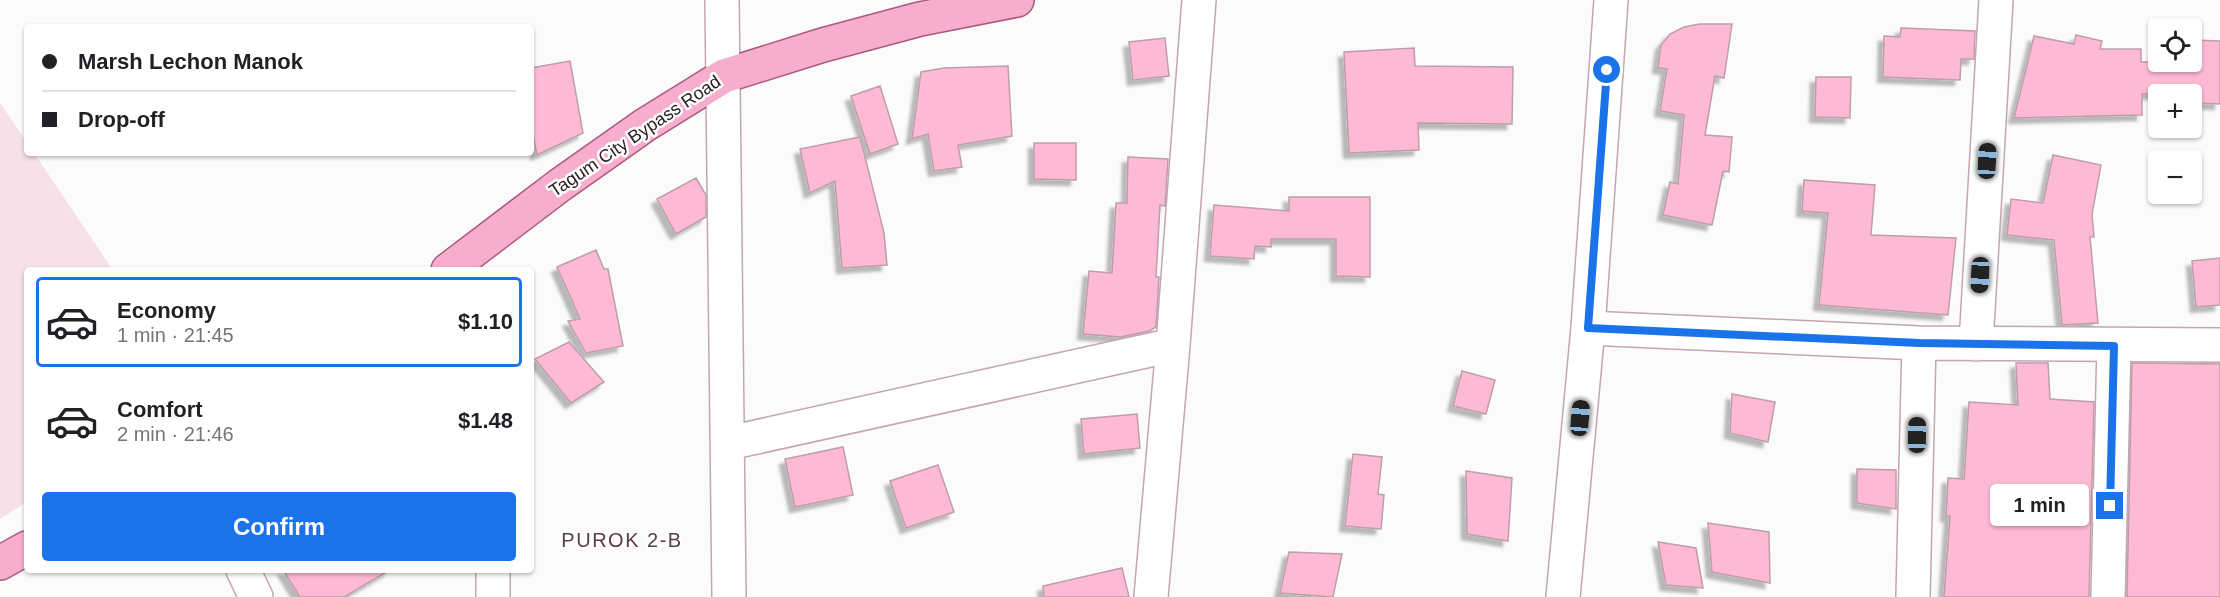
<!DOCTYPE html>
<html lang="en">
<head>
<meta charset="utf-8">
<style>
	body { margin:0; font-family:Helvetica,sans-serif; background:#f2f2f2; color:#202124; height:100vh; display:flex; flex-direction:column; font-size:22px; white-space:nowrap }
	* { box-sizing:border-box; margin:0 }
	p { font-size:20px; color:#757577 }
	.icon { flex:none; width:33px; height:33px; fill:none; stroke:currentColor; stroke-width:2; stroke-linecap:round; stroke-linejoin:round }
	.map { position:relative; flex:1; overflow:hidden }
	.details { position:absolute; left:24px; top:267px; width:510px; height:306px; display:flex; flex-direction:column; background:#fff; border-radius:6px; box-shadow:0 2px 4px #0004 }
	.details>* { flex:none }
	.hud { position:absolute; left:24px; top:24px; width:510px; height:132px; border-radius:6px; box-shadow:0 2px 4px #0004; display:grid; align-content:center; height:132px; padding:0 18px; background:#fff }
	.fabs { position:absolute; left:2148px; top:18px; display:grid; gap:12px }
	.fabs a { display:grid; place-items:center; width:54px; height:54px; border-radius:6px; background:#fff; box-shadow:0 2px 4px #0004; font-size:30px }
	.end { position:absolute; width:27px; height:27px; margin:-14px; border:8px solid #1a73e8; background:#fff; box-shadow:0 0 0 3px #fff }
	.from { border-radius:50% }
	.bubble { position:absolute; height:42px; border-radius:6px; background:#fff; box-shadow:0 2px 4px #0004; font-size:20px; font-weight:700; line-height:42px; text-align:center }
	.car { position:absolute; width:18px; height:36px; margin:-18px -9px; border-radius:8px; box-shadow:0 0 4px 2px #0007; background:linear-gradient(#222 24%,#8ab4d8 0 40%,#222 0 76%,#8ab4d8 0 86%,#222 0) }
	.hud b { display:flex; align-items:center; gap:21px; height:57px; font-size:22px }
	.hud b+b { border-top:2px solid #e0e0e0 }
	.hud i { width:15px; height:15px; background:#202124 }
	ul { padding:10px 0 0; list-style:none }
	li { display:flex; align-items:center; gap:18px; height:90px; margin:0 12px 9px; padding:0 6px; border:3px solid transparent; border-radius:6px }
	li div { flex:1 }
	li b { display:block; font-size:22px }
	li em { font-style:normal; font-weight:700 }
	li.current { border-color:#1a73e8 }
	li>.icon { width:54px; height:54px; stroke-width:1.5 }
	.cta { display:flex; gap:12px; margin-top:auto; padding:12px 18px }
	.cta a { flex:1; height:69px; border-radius:6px; background:#1a73e8; color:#fff; font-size:24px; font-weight:700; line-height:69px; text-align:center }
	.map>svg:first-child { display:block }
</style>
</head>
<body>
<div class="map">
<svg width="2220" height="597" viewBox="0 0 2220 597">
	<defs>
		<filter id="shadow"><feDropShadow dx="-5.5" dy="5.5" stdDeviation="1.5" flood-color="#0004"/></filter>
	</defs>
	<rect width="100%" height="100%" fill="#fbfbfb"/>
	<path fill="#f7e0e8" d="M 0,103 L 27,143 L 27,153 L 34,153 L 113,270 L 27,270 L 27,502 L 0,519 Z"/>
	<path fill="#febad4" stroke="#bd9ea9" stroke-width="1.5" filter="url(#shadow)" d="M 1700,24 L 1732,24 L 1724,78 L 1715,76 L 1705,135 L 1732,137 L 1729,172 L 1723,171 L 1712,225 L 1663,215 L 1670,182 L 1678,184 L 1684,115 L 1660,111 L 1667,69 L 1658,68 L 1661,45 L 1670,34 L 1684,27 Z
		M 1901,28 L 1975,31 L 1974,59 L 1961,59 L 1960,80 L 1883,77 L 1884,36 L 1900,37 Z
		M 2076,35 L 2102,41 L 2100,49 L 2141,49 L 2141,62 L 2192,62 L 2192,40 L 2220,41 L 2220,104 L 2192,103 L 2192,94 L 2142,94 L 2142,115 L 2014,118 L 2034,36 L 2074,44 Z
		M 1165,38 L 1169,76 L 1133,80 L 1129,42 Z
		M 1414,48 L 1415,66 L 1513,67 L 1512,124 L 1418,123 L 1419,150 L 1349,153 L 1344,52 Z
		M 570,61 L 583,133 L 537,155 L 531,125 L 531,68 Z
		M 1008,66 L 1012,136 L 958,145 L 962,167 L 934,171 L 928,134 L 912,139 L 921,72 L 944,68 Z
		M 1816,77 L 1851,77 L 1850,118 L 1815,117 Z
		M 880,86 L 898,144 L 870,154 L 851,96 Z
		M 860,137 L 884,233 L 887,265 L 842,268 L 835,181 L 810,193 L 800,149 Z
		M 1034,143 L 1076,143 L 1076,180 L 1034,179 Z
		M 2053,155 L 2101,165 L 2092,214 L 2094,237 L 2090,237 L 2098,323 L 2062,325 L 2054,240 L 2007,235 L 2011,199 L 2043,203 Z
		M 1128,157 L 1168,159 L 1165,206 L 1160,205 L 1156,277 L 1159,277 L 1156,327 L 1149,331 L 1121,337 L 1083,334 L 1089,271 L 1112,273 L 1116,203 L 1127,203 Z
		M 696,178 L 706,195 L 706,217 L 676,234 L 657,199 Z
		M 1804,180 L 1875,185 L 1871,235 L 1956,238 L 1948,315 L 1819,305 L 1828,213 L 1802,211 Z
		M 1289,197 L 1370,197 L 1370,277 L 1336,276 L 1336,239 L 1271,239 L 1271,247 L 1255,246 L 1254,259 L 1210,256 L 1214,205 L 1289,211 Z
		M 596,250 L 604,269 L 608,269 L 623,346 L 586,353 L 568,321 L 580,319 L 557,267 Z
		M 2220,258 L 2220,305 L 2196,307 L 2192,261 Z
		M 569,342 L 604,382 L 571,403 L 535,359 Z
		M 2016,363 L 2048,363 L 2050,399 L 2094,402 L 2089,597 L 1944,597 L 1950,516 L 1946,516 L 1948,478 L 1964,479 L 1969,402 L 2018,405 Z
		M 2132,363 L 2220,364 L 2220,597 L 2127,597 Z
		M 1462,371 L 1495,380 L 1486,414 L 1453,406 Z
		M 1732,394 L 1775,402 L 1768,442 L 1730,433 Z
		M 1137,414 L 1140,448 L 1084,454 L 1081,419 Z
		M 843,447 L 853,495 L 795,507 L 785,459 Z
		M 1353,454 L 1382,457 L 1378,494 L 1384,495 L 1381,529 L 1345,526 Z
		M 938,465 L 954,512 L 906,528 L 890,481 Z
		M 1857,469 L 1896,470 L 1896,509 L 1857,503 Z
		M 1466,471 L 1512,478 L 1508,541 L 1467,534 Z
		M 1708,523 L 1769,532 L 1770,583 L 1712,572 Z
		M 1658,542 L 1696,548 L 1703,588 L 1666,585 Z
		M 1289,552 L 1342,554 L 1333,597 L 1280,593 Z
		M 1122,568 L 1129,597 L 1044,597 L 1043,586 Z
		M 283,570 L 390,570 L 344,597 L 300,597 Z"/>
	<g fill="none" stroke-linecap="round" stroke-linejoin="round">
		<g stroke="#c4a5b0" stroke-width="36">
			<path id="minor" d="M 722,0 L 729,597
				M 1588,328 L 1919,343 L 2220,345
				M 1976,344 L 1996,0
				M 729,443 L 1173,345
				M 243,570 L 256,597
				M 493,597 L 493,570
				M 1151,597 L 1173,345 L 1199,0
				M 1913,597 L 1919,343
				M 2108,597 L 2114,346"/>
		</g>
		<g stroke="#c4a5b0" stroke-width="36">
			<path id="secondary" d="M 1563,597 L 1588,328 L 1611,0"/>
		</g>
		<g stroke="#ac597d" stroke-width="36">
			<path id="primary" d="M 448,270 L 560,185 L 645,125 L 724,76 L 823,45 L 920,19 L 1017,0
				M 0,563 L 27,548"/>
		</g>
		<use href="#minor" stroke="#fff" stroke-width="33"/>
		<use href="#secondary" stroke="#fff" stroke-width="33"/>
		<use href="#primary" stroke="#f7adcd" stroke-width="33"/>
	</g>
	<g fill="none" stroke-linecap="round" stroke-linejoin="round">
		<path stroke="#1a73e8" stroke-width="8" d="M 1607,70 L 1588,328 L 1919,343 L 2114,346 L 2110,506"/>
	</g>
	<g text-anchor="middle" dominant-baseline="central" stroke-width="5" stroke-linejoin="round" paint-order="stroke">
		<g font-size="18" fill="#2c2025" stroke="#fff">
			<text transform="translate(635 136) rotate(-34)">Tagum City Bypass Road</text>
		</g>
		<g font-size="20" letter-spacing="1.5" fill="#583e48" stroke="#fff">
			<text x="622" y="540">PUROK 2-B</text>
		</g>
	</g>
</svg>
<div class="fabs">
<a><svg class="icon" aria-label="locate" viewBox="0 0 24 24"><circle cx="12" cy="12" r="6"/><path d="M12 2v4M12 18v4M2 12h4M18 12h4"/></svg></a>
<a>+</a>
<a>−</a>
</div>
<i class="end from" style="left:1607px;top:70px"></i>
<i class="end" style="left:2110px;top:506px"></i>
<div class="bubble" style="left:1990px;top:484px;width:99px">1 min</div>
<i class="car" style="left:1987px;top:161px;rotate:3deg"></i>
<i class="car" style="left:1980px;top:275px;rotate:183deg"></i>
<i class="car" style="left:1580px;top:418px;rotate:5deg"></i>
<i class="car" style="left:1917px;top:435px;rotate:1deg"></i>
<div class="hud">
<b><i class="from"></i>Marsh Lechon Manok</b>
<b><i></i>Drop-off</b>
</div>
<section class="details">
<ul>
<li class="current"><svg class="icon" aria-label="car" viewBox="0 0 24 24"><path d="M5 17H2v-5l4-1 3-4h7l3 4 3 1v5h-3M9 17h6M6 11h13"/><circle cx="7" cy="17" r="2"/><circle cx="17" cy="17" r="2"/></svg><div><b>Economy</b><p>1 min · 21:45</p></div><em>$1.10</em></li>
<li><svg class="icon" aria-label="car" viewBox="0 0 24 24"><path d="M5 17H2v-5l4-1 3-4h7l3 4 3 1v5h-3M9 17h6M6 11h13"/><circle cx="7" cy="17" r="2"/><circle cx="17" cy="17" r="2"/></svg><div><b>Comfort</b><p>2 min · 21:46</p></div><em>$1.48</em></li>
</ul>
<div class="cta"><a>Confirm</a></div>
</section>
</div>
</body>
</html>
